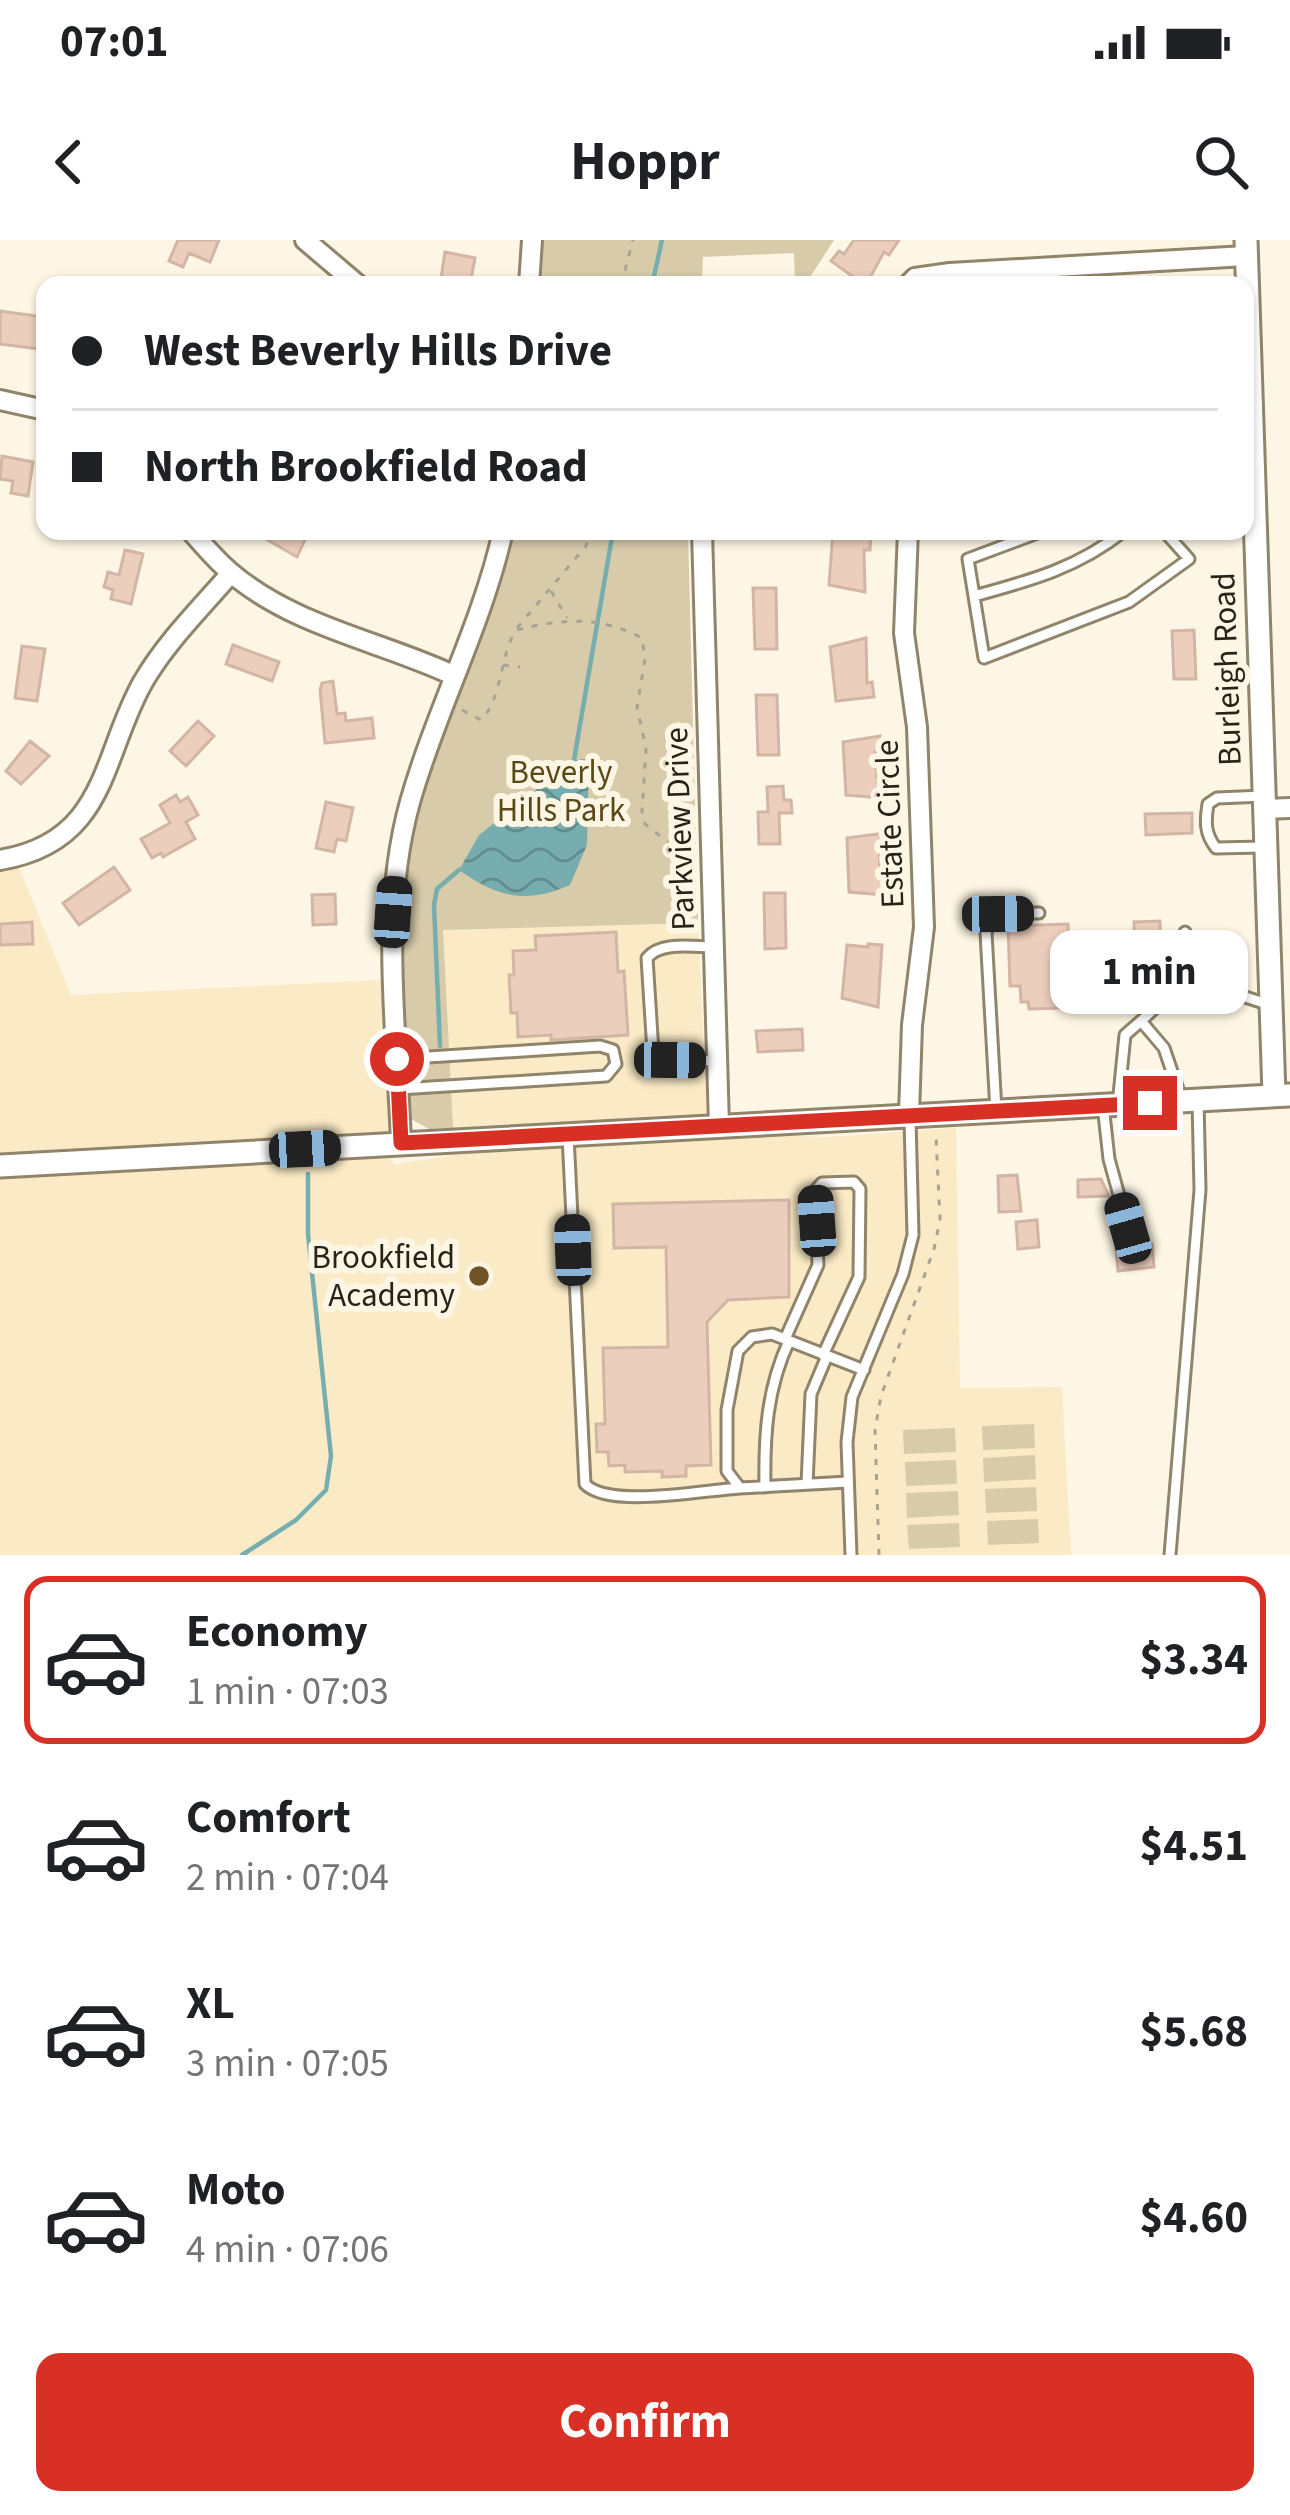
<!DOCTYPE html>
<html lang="en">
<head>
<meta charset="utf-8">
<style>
	body { margin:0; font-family:"Source Sans 3",sans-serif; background:#f6f6f6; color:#202124; height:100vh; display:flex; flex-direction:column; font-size:45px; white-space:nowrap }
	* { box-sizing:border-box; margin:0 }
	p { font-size:39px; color:#757577 }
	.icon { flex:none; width:66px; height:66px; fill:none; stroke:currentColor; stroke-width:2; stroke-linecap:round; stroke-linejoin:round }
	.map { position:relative; height:1315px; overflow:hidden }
	.sheet { display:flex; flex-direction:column; background:#fff; flex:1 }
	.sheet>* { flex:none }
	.top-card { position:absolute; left:36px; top:36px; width:1218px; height:264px; border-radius:24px; box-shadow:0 3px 9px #0004; display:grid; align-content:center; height:264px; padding:0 36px; background:#fff }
	.end { position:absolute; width:54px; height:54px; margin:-27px; border:15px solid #d93025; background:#fff; box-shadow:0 0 0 6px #fff }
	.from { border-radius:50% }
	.bubble { position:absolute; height:84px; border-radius:24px; background:#fff; box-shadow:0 3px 9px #0004; font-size:39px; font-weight:700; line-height:84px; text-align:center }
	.car { position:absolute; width:36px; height:72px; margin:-36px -18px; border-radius:15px; box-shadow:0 0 9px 3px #0007; background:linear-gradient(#222 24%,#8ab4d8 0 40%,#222 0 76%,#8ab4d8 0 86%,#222 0) }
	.top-card b { display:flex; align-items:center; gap:42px; height:114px; font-size:45px }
	.top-card b+b { border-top:3px solid #e0e0e0 }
	.top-card i { width:30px; height:30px; background:#202124 }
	ul { padding:21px 0 0; list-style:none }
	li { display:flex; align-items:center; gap:36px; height:168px; margin:0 24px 18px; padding:0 12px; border:6px solid transparent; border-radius:24px }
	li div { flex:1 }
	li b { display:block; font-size:45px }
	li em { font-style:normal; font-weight:700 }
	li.on { border-color:#d93025 }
	li>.icon { width:108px; height:108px; stroke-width:1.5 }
	.action { display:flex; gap:24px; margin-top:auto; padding:24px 36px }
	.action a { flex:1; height:138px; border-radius:24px; background:#d93025; color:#fff; font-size:48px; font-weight:700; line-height:138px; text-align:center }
	.status { display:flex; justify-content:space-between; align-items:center; height:84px; padding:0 60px; background:#fff; direction:ltr }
	.status svg { height:33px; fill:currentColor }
	header { display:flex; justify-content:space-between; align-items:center; height:156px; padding:0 36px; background:#fff; font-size:54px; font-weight:700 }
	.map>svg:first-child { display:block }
</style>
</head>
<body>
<div class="status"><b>07:01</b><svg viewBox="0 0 49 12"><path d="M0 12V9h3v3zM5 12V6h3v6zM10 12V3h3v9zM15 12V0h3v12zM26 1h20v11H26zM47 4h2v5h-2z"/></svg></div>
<header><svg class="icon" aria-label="back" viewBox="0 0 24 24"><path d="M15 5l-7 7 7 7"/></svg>Hoppr<svg class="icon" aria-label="search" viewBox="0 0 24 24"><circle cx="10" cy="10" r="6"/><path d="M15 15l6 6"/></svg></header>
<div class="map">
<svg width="1290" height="1315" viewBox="0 0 1290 1315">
	<defs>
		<pattern id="water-waves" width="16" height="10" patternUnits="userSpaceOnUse" patternTransform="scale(3)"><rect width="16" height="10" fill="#77adae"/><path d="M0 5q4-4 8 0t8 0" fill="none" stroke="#628c8d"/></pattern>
	</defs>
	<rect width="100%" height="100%" fill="#fdf6e4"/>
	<path fill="#faebc6" d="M 18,625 L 71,755 L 381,740 L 393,925 L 454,915 L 442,690 L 698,683 L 708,894 L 827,897 L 956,888 L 960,1148 L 1062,1147 L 1071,1315 L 0,1315 L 0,630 Z"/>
	<path fill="#d7cbaa" d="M 537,0 L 834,0 L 805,45 L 795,45 L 794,13 L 703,17 L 702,45 L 534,45 Z
		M 510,291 L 688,291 L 698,683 L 443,690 L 453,888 L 429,889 L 411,879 L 409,816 L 401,811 L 398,671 L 411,579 Z
		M 1034,1184 L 1035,1208 L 983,1210 L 982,1186 Z
		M 955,1188 L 956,1212 L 904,1214 L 903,1190 Z
		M 1035,1215 L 1036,1239 L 984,1242 L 983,1218 Z
		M 956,1220 L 957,1244 L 906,1246 L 905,1222 Z
		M 1036,1247 L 1037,1271 L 986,1273 L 985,1249 Z
		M 958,1251 L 959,1275 L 907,1278 L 906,1253 Z
		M 1038,1279 L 1039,1303 L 988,1305 L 987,1281 Z
		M 959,1283 L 960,1307 L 909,1309 L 907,1285 Z"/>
	<path fill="url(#water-waves)" d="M 589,519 L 587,605 L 570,645 C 527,664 498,658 459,630 L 479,595 L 574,520 Z"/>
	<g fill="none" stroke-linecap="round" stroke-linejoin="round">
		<path stroke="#77adae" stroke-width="4.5" d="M 652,45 L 662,0
			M 574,520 L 613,291
			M 440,806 L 434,665 L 437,649 L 459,630
			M 242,1315 L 296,1280 L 326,1250 L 331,1216 L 308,994 L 308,934"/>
	</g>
	<path fill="#eccebd" stroke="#d3b5a5" stroke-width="3" d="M 178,0 L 219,0 L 210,22 L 189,13 L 183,27 L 169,21 Z
		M 854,0 L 899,0 L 889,15 L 884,12 L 866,45 L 855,45 L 848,40 L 852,36 L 831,21 L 839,11 L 844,14 Z
		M 445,12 L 475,18 L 470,45 L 446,45 L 447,39 L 441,38 Z
		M 0,71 L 44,77 L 40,109 L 0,104 Z
		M 2,216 L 33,222 L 28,256 L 11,253 L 13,241 L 0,239 Z
		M 252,291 L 309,291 L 297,317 Z
		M 854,291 L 871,291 L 870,310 L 864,310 L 865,352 L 829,345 L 833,292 Z
		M 125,310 L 143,314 L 131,364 L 111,359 L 113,350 L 104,347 L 108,332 L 119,335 Z
		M 753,348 L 776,348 L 777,409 L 755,409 Z
		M 1194,390 L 1196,439 L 1174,439 L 1172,391 Z
		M 866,398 L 867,443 L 872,442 L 874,457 L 836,461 L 830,407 Z
		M 233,405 L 279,422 L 272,441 L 226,424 Z
		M 22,406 L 45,409 L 37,461 L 15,458 Z
		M 333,441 L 337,474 L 345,473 L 346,481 L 372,478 L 374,498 L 325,503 L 320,450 L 322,443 Z
		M 756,455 L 777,455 L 779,515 L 758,515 Z
		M 198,481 L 214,496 L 186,526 L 170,511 Z
		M 880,496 L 881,512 L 875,512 L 877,542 L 882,541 L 883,558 L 846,555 L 843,502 Z
		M 30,501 L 49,516 L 21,544 L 6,531 Z
		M 783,546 L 784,560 L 791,560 L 792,573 L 779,573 L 780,604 L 759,604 L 758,572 L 768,572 L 767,547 Z
		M 176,555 L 180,562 L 188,557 L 198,575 L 186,582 L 195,599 L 163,617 L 161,613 L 152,618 L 141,599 L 170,583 L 160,565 Z
		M 326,562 L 353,568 L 346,601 L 337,599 L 334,612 L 316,608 Z
		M 1192,573 L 1192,593 L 1146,595 L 1145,574 Z
		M 885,593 L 885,606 L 879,606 L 880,638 L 886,638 L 886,655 L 849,652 L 847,598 Z
		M 114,627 L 130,650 L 79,685 L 63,663 Z
		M 764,653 L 785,653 L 786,708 L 765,709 Z
		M 335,654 L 336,684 L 313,685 L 312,655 Z
		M 1160,681 L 1161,716 L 1135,716 L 1134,682 Z
		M 32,682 L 33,704 L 0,705 L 0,684 Z
		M 1068,684 L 1071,760 L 1061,761 L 1061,768 L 1029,769 L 1028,762 L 1021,762 L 1020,746 L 1010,746 L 1008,686 Z
		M 616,692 L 618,732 L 624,731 L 628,795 L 551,800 L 551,795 L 518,797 L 517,773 L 511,773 L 509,735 L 514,735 L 513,711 L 536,710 L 535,696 Z
		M 868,704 L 882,705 L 878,767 L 842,758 L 847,705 L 868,707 Z
		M 1149,719 L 1162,732 L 1141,753 L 1128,741 Z
		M 802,789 L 803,810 L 758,812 L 756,791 Z
		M 1017,935 L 1021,971 L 999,972 L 998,936 Z
		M 1101,939 L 1109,956 L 1078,957 L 1078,940 Z
		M 789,960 L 789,1057 L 728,1060 L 707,1082 L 711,1225 L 686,1226 L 686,1236 L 662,1237 L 662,1231 L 625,1232 L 625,1225 L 609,1226 L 608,1212 L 597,1212 L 596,1184 L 605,1184 L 603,1108 L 668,1107 L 666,1007 L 614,1008 L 613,964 Z
		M 1037,980 L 1039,1007 L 1018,1009 L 1016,982 Z
		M 1152,1004 L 1154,1027 L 1118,1031 L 1116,1007 Z"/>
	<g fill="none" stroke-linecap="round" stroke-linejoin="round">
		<g stroke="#90856a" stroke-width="15">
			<path id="service" d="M 1043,291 L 968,319 L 984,418 L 1129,362 L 1189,319 L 1164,291
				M 974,356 C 1029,341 1078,328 1124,291
				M 1263,607 L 1216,608 C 1205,594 1205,582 1208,564 L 1217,558 L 1264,556
				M 1185,692 L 1187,738
				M 714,707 C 693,707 661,701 647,718 L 653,812 L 658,819 L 717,821
				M 1141,781 L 1187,738 L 1270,765
				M 397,819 L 600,806 L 613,810 L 616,824 L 606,836 L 399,849
				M 1103,865 L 1109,919 L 1128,988
				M 1118,865 L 1125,795 L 1141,781 L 1164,808 L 1181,858
				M 996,871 L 986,693 L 990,681 L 998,674 L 1039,673
				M 568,895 L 585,1244 C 609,1269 704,1250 740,1248
				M 785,1099 L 818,1025 L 815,951 L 822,943 L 854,942 L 860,949 L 859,1037 L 823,1115
				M 848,1242 L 740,1248 L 727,1231 L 727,1170 L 738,1111 L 752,1097 L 772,1094 L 864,1130
				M 807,1244 L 811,1154 L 827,1116
				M 765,1247 C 764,1195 767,1148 789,1101
				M 851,1315 L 847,1202 L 852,1157 L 903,1034 L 913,995 L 910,879
				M 1170,1315 L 1200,950 L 1198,860"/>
		</g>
		<g stroke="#90856a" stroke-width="24">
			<path id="minor" d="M 305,0 L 358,45
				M 529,45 L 532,0
				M 908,45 L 915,38 L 950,33 L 1246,16
				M 0,160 L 45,170
				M 191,291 C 203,305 216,320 230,332 C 294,387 381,401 455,436
				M 702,291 L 719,886
				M 908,291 L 904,393 L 917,487 L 924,687 L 912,785 L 909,874
				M 1264,569 L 1290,568
				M 0,620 C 108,602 101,516 143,442 C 166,402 201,368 231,333
				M 401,903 C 397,789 379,674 410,562 C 436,470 482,385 503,291"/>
		</g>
		<g stroke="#90856a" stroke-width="27">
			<path id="tertiary" d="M 1246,0 L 1274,855
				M 0,926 L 1290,855"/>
		</g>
		<path stroke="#a9a394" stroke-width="3" stroke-dasharray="6 9" stroke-linecap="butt" d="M 621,45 L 633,0
			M 551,351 L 567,378
			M 517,388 L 586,306 L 591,291
			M 503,425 L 520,427
			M 462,470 L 481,480 C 503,458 499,417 516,390 C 562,379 598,375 642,398 L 645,419 L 637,467 L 646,509 L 642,572 L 645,584 L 693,622
			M 879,1315 L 875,1190 L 881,1156 L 934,1009 L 940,980 L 936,897"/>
		<use href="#service" stroke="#fff" stroke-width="9"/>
		<use href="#minor" stroke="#fff" stroke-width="18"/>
		<use href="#tertiary" stroke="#fff" stroke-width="21"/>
	</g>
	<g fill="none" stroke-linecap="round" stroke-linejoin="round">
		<path stroke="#d93025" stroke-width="15" d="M 397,819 L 401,903 L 1150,863"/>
	</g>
	<circle fill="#705227" stroke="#fdf6e4" stroke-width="4.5" cx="479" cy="1036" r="12"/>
	<g text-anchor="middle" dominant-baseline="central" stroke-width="12" stroke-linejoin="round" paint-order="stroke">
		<g font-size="33" fill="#272318" stroke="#fdf6e4">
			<text transform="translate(1227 429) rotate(-92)">Burleigh Road</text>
			<text transform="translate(890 584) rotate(-92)">Estate Circle</text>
			<text transform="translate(680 589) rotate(-92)">Parkview Drive</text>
		</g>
		<g font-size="33" fill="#594818" stroke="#fdf6e4">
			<text x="561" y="532">Beverly<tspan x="561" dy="38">Hills Park</tspan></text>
		</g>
		<g font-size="33" fill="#272318" stroke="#fdf6e4" text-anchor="end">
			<text x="455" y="1017">Brookfield<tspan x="455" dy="38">Academy</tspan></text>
		</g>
	</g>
</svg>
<i class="end from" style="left:397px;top:819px"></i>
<i class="end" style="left:1150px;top:863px"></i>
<div class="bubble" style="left:1050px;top:690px;width:198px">1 min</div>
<i class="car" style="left:393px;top:672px;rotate:4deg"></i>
<i class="car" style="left:998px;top:674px;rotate:89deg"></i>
<i class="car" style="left:670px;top:820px;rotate:91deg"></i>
<i class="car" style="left:305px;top:909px;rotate:87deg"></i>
<i class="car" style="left:817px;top:981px;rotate:356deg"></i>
<i class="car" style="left:1128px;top:988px;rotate:344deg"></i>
<i class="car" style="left:573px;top:1010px;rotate:358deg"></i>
<div class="top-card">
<b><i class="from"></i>West Beverly Hills Drive</b>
<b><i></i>North Brookfield Road</b>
</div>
</div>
<section class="sheet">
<ul>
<li class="on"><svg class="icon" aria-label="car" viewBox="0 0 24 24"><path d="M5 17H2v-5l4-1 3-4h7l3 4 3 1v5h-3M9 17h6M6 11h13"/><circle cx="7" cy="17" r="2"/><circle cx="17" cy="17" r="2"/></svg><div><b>Economy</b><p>1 min · 07:03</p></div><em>$3.34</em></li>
<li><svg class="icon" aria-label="car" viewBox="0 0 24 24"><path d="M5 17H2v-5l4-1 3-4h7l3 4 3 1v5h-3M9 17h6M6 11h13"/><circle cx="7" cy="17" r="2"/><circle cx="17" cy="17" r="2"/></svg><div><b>Comfort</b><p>2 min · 07:04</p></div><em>$4.51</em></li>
<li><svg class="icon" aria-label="car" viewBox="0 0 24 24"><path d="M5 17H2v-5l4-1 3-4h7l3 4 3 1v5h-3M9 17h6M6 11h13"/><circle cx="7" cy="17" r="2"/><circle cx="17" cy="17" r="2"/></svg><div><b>XL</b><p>3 min · 07:05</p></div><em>$5.68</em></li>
<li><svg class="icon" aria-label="car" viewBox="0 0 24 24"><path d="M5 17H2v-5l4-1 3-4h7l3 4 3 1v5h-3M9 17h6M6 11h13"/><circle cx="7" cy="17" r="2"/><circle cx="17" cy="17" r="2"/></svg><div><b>Moto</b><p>4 min · 07:06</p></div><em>$4.60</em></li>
</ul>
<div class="action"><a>Confirm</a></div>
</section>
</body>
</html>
